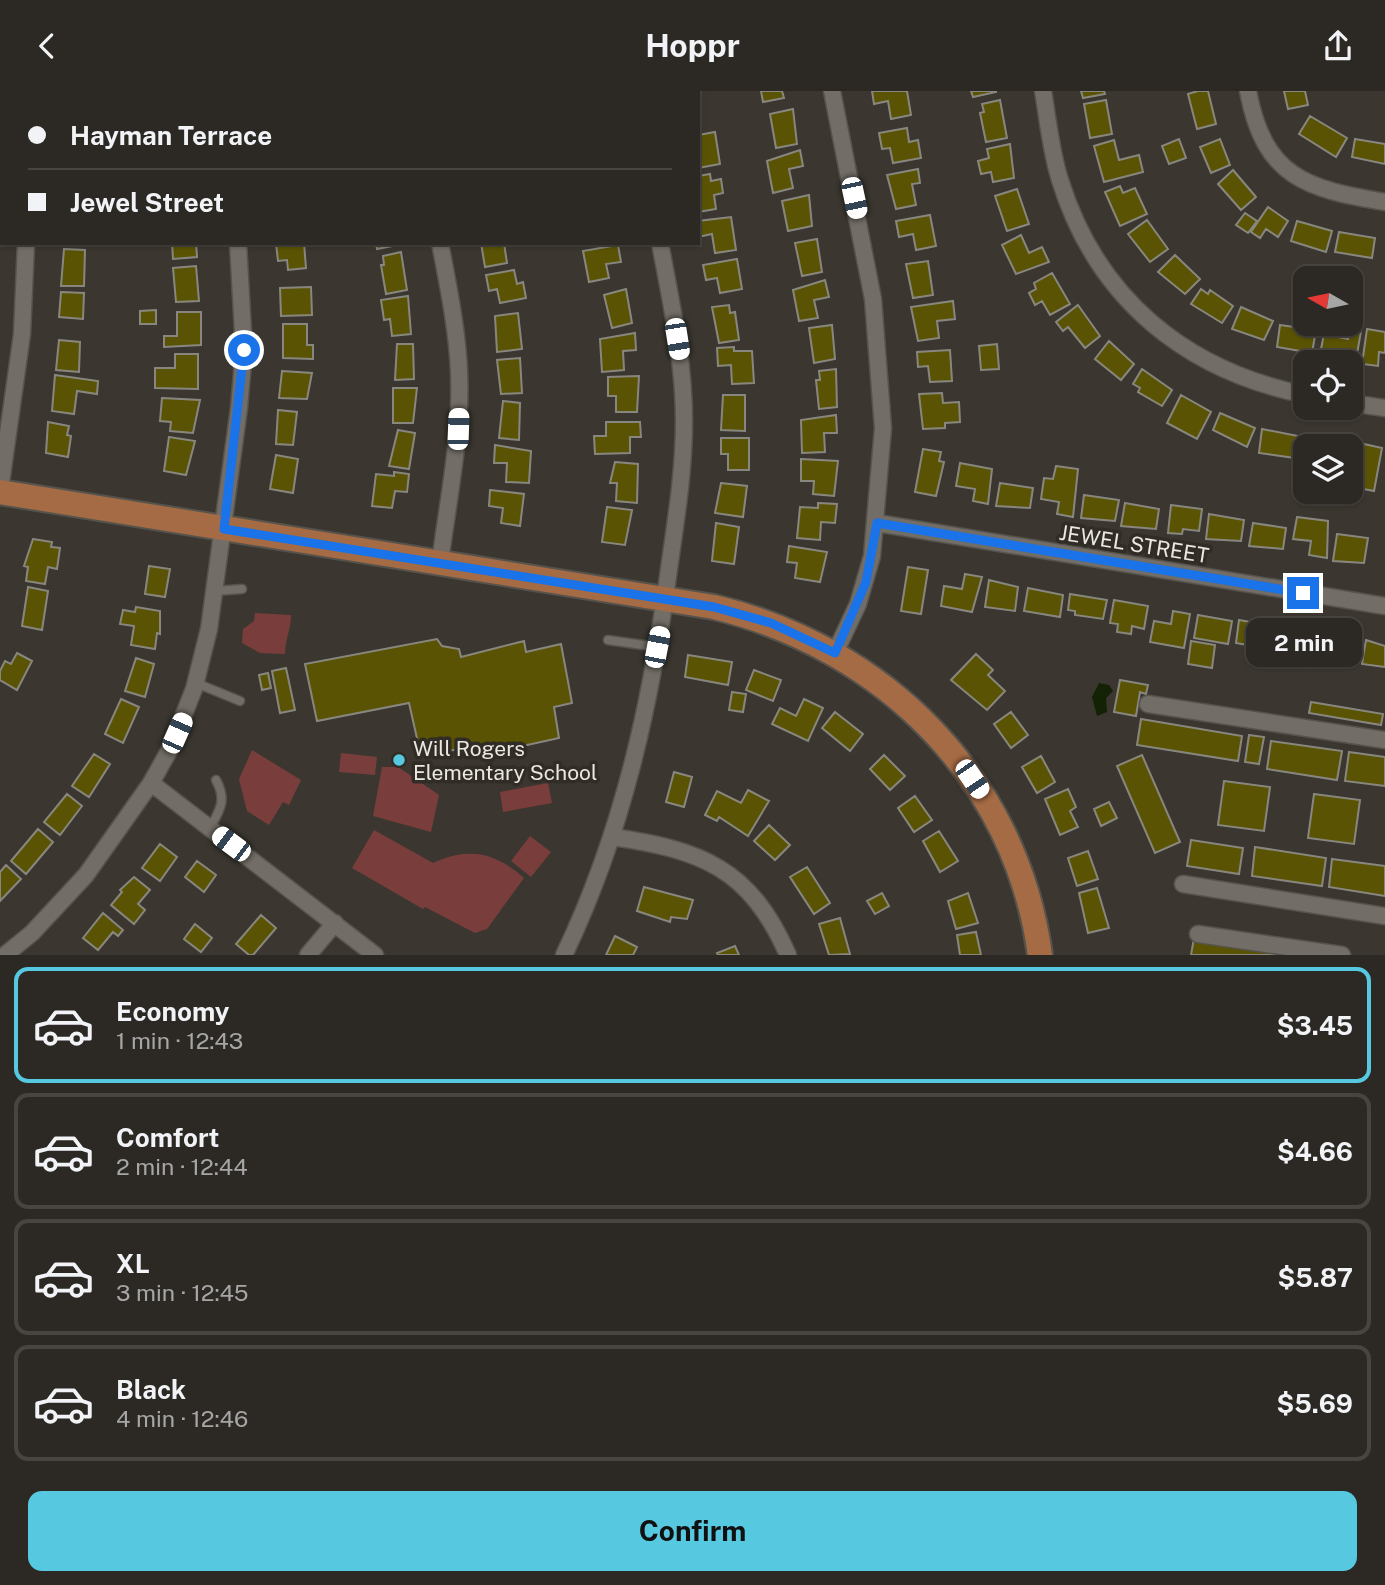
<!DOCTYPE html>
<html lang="en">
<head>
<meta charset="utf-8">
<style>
	body { margin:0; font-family:"Public Sans",sans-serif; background:#383531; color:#f1f3f6; height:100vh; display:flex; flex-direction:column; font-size:26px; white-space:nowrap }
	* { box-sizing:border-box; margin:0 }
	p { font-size:23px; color:#a6a6a6 }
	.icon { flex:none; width:38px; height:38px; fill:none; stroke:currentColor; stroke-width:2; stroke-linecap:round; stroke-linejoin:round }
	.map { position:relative; height:864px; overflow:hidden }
	.sheet { display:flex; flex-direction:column; background:#2c2924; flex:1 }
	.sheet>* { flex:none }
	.hud { position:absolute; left:0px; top:0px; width:700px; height:154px; box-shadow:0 2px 5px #0004,0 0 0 2px #484541; display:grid; align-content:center; height:154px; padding:0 28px; background:#2c2924 }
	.needle { width:46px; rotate:279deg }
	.fabs { position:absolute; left:1293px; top:175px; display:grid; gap:14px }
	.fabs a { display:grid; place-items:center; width:70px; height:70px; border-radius:14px; background:#2c2924; box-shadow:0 2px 5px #0004,0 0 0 2px #484541; font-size:35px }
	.end { position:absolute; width:32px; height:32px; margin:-16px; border:9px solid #1a73e8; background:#fff; box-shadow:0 0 0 4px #fff }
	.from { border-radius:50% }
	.bubble { position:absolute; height:49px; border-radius:14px; background:#2c2924; box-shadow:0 2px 5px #0004,0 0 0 2px #484541; font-size:23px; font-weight:700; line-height:49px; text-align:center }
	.car { position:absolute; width:21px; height:42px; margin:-21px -10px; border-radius:9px; box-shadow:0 0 5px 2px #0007; background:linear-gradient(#fff 24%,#345 0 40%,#fff 0 76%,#345 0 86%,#fff 0) }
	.hud b { display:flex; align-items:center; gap:24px; height:66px; font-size:26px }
	.hud b+b { border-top:2px solid #484541 }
	.hud i { width:18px; height:18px; background:#f1f3f6 }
	ul { padding:12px 0 0; list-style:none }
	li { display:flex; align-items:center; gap:21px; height:116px; margin:0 14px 10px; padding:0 14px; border:4px solid #484541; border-radius:14px }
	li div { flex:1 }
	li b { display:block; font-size:26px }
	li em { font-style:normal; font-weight:700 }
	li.selected { border-color:#56c9e1 }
	li>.icon { width:63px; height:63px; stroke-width:1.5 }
	.primary-button { display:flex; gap:14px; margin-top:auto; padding:14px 28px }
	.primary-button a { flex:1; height:80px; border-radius:14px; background:#56c9e1; color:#111; font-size:28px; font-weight:700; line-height:80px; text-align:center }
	header { display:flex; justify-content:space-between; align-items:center; height:91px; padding:0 28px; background:#2c2924; font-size:32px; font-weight:700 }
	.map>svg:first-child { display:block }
</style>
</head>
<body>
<header><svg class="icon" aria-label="back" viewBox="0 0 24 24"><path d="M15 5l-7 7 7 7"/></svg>Hoppr<svg class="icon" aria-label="share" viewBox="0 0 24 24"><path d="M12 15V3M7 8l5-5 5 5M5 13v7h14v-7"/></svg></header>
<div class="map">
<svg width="1385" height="864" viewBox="0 0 1385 864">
	<rect width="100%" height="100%" fill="#3b3730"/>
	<path fill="#793e3c" d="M 255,522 L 291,524 C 291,539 285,548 285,563 L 260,562 L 242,552 L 243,538 L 254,530 Z
		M 252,659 L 301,689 L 289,714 L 283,711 L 269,734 L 247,720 L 239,688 Z
		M 341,662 L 377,666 L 375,684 L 339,681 Z
		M 382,676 L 398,676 L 439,704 L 431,741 L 373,725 Z
		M 548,692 L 552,712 L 503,721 L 500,701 Z
		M 374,739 L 433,772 C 468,756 495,761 524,787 L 487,838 L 475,842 L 425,816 L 423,818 L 352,777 Z
		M 530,745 L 551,761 L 531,786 L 511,770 Z"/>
	<path fill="#132104" d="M 1099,592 L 1109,594 L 1113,600 L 1106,607 L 1107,621 L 1097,625 L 1092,606 Z"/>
	<path fill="#5a5303" stroke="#88877f" stroke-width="2" d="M 761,0 L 782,0 L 784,7 L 763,11 Z
		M 872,0 L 907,0 L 911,24 L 891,28 L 888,10 L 874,13 Z
		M 971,0 L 996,0 L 996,1 L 973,6 Z
		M 1081,0 L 1104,0 L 1105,3 L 1083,7 Z
		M 1198,0 L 1208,0 L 1216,33 L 1197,38 L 1188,3 Z
		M 1284,0 L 1305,0 L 1308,14 L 1288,18 Z
		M 1000,9 L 1007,47 L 986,51 L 980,22 L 984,21 L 982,13 Z
		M 1106,9 L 1112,43 L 1090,47 L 1084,13 Z
		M 793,18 L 797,53 L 776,57 L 770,23 Z
		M 1310,25 L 1347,47 L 1336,66 L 1299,43 Z
		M 907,37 L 909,51 L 918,49 L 921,67 L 893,72 L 890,57 L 882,58 L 879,42 Z
		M 715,41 L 720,73 L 698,77 L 698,44 Z
		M 1179,48 L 1186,67 L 1169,73 L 1162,55 Z
		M 1220,48 L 1230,74 L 1211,82 L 1200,56 Z
		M 1355,48 L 1385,53 L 1385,73 L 1352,66 Z
		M 1114,49 L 1119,69 L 1139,64 L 1143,81 L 1104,91 L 1094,55 Z
		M 1010,53 L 1014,87 L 993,91 L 991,81 L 981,83 L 978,70 L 989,67 L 987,58 Z
		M 800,59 L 803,75 L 789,78 L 793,97 L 773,102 L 767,70 Z
		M 918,78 L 920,92 L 912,93 L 916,114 L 896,118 L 887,84 Z
		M 1233,79 L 1256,106 L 1241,119 L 1218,93 Z
		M 710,83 L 711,90 L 721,88 L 723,102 L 714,104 L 716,118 L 698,121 L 698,85 Z
		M 1120,95 L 1123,102 L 1135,97 L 1147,123 L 1120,135 L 1105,101 Z
		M 1017,98 L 1029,133 L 1007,140 L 995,105 Z
		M 809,104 L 812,135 L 788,140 L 782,110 Z
		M 1268,116 L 1288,130 L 1278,146 L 1266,138 L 1260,147 L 1251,141 Z
		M 1245,122 L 1257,130 L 1248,142 L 1236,134 Z
		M 930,124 L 936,155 L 916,159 L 913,143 L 899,146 L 896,130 Z
		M 731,126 L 736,159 L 715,162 L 712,143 L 698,146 L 698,130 Z
		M 1147,129 L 1168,158 L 1150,171 L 1128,143 Z
		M 1297,130 L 1332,140 L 1326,161 L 1291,150 Z
		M 1339,141 L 1375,147 L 1372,167 L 1335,161 Z
		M 1021,144 L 1029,162 L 1042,156 L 1049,171 L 1016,183 L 1002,154 Z
		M 817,148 L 822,181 L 802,185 L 795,152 Z
		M 172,152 L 196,152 L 197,166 L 173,168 Z
		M 276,152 L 304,152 L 306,177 L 288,179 L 287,169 L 278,170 Z
		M 376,152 L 398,152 L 398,154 L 377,158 Z
		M 481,152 L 504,152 L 507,172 L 485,176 Z
		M 618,154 L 621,171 L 606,173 L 609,187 L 589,191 L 583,160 Z
		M 64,158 L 85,159 L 84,195 L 61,195 Z
		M 401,161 L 407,199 L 386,203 L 381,174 L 384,174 L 383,165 Z
		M 1175,164 L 1200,188 L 1185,203 L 1158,181 Z
		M 737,168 L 742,198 L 720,202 L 717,187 L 706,189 L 703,174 Z
		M 928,170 L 933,204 L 913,207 L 906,173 Z
		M 196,175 L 199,210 L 176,211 L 173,177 Z
		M 514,179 L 517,193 L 523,191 L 526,207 L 500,212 L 497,198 L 489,200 L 486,184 Z
		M 1052,182 L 1070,213 L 1050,224 L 1042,210 L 1035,214 L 1029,202 L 1036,198 L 1034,192 Z
		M 825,189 L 829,206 L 814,209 L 818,227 L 799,230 L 793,199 Z
		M 311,196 L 312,224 L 281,225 L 280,197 Z
		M 626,198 L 632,232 L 612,237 L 604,204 Z
		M 1201,198 L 1208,203 L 1210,199 L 1233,215 L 1222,232 L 1191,213 Z
		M 61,201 L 84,202 L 83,228 L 59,226 Z
		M 408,205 L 411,243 L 392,245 L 390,228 L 384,229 L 381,209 Z
		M 953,210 L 955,228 L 937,230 L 939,247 L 918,250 L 911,216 Z
		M 729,214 L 730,222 L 735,221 L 739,249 L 719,252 L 712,216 Z
		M 1078,214 L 1100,245 L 1085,257 L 1068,236 L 1063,240 L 1056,231 Z
		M 1241,216 L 1273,230 L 1264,249 L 1232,238 Z
		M 156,219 L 156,233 L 140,233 L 140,220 Z
		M 177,221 L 201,221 L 201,254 L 164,256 L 164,245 L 177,245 Z
		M 518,222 L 522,258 L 497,261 L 495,225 Z
		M 283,233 L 307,233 L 307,254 L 313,254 L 313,268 L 283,267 Z
		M 832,234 L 835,268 L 814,272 L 809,237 Z
		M 1280,234 L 1316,239 L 1312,262 L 1277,256 Z
		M 1350,238 L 1361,240 L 1356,269 L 1320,263 L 1324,243 L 1348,248 Z
		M 1367,238 L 1385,241 L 1385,262 L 1379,261 L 1378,275 L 1362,273 Z
		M 635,242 L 636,259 L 623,260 L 624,279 L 602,281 L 600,248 Z
		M 59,249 L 80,251 L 79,281 L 56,279 Z
		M 1109,250 L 1134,273 L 1121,289 L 1095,268 Z
		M 397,253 L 413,253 L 414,288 L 395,289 Z
		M 997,253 L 999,278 L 981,279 L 979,255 Z
		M 734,256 L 734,260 L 752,260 L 754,292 L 732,293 L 731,274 L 718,275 L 717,257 Z
		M 950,259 L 952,290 L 930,291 L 928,275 L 918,276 L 917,261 Z
		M 175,263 L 198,263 L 198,298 L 155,297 L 155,277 L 175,277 Z
		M 520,267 L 522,302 L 501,303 L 497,269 Z
		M 836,278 L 837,316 L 819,318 L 816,289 L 820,289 L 819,280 Z
		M 1142,278 L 1172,299 L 1162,315 L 1138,301 L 1140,297 L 1133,293 Z
		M 282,280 L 312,282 L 307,308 L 279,307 Z
		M 55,284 L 98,290 L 97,303 L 77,300 L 74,323 L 52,320 Z
		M 639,285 L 637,321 L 616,321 L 616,305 L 608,305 L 608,286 Z
		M 393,297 L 417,297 L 413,332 L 393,332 Z
		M 942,302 L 943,312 L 959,311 L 960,331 L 945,332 L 945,337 L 923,338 L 919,303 Z
		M 723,304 L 745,304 L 745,340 L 721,339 Z
		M 1181,304 L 1211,321 L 1197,348 L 1167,332 Z
		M 162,307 L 200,309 L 193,342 L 170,340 L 171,331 L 160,330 Z
		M 503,310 L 520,312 L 519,349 L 499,347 Z
		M 278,319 L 297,321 L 293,354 L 276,353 Z
		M 1220,322 L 1255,337 L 1247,356 L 1213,339 Z
		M 836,324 L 837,342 L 824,342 L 825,361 L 802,362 L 801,329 Z
		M 48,331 L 69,335 L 67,344 L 71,345 L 68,366 L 46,362 Z
		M 606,331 L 640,331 L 641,346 L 630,346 L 630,362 L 595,363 L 594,345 L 606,345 Z
		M 1262,338 L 1298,345 L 1295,367 L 1259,362 Z
		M 398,339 L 415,342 L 409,378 L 389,375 Z
		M 1309,345 L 1341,352 L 1341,355 L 1307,355 Z
		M 169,346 L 195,350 L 186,384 L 164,380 Z
		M 721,347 L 749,347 L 749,379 L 728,379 L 728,363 L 721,363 Z
		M 1364,353 L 1382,357 L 1374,400 L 1353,396 Z
		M 495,354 L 531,360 L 529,392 L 506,391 L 507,372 L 494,372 Z
		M 923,358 L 941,361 L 939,370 L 944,371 L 936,405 L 915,401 Z
		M 276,364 L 298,368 L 293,402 L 270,398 Z
		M 801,368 L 838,370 L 834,405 L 813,403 L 814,390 L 801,390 Z
		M 615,371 L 638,373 L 637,412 L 616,410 L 617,392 L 610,392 Z
		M 960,372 L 992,378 L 988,413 L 973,410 L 975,398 L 956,395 Z
		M 1056,375 L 1078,378 L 1073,426 L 1057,423 L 1059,411 L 1041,408 L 1044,387 L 1053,388 Z
		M 394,381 L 409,383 L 407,401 L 395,400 L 392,417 L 372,415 L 376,383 L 394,385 Z
		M 721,392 L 747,395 L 743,426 L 715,422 Z
		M 1000,392 L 1033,397 L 1030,417 L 996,415 Z
		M 490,399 L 524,403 L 520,435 L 501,432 L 503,417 L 489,415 Z
		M 1084,404 L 1119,409 L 1115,430 L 1081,427 Z
		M 818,412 L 837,413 L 835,432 L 821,431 L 820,449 L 797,447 L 800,416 L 818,417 Z
		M 1125,412 L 1159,418 L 1156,438 L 1121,435 Z
		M 1171,414 L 1202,418 L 1199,440 L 1183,438 L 1182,443 L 1168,442 Z
		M 607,416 L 632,419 L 625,454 L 602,451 Z
		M 1209,423 L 1244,429 L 1241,450 L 1206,448 Z
		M 1297,426 L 1328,430 L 1327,467 L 1309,464 L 1311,450 L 1293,448 Z
		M 716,432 L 739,436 L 734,473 L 712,470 Z
		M 1253,432 L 1286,437 L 1283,458 L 1249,455 Z
		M 1337,443 L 1368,447 L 1364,472 L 1333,470 Z
		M 33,448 L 52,451 L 51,456 L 60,457 L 57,478 L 48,476 L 45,493 L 26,490 L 28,476 L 24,475 Z
		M 789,455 L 827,461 L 820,491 L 795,487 L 797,472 L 787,471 Z
		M 149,475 L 170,478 L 165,506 L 145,503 Z
		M 908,476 L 928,479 L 921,523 L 901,520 Z
		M 965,483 L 982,486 L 972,521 L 941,515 L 944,495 L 962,498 Z
		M 989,489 L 1018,496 L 1015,520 L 985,516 Z
		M 28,496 L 48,500 L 42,539 L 22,535 Z
		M 1028,497 L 1063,504 L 1060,526 L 1024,520 Z
		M 1070,503 L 1107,509 L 1103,528 L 1075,524 L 1075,520 L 1068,519 Z
		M 1114,509 L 1148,515 L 1144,538 L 1132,535 L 1131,543 L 1117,541 L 1118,533 L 1110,532 Z
		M 136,516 L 160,520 L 160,543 L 157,542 L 155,558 L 131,554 L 134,535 L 120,533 L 123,519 L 135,521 Z
		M 1173,520 L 1190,523 L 1184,557 L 1150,551 L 1154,530 L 1171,533 Z
		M 1198,524 L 1232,530 L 1228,553 L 1194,547 Z
		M 1239,529 L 1274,535 L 1270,558 L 1236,552 Z
		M 1301,538 L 1317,540 L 1308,577 L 1276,571 L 1280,550 L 1298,553 Z
		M 1323,544 L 1358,551 L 1354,572 L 1320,567 Z
		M 437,548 L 442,555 L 459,558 L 461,566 L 524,550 L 526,561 L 561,553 L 572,612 L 554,616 L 559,647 L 482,664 L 480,654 L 421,665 L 409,612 L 317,630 L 305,573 Z
		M 1366,549 L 1385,555 L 1385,576 L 1362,573 Z
		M 1191,550 L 1215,554 L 1212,577 L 1188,573 Z
		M 17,562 L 32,570 L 17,599 L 0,589 L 0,580 L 5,570 L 11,573 Z
		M 976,563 L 993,579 L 988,584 L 1005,600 L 987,619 L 951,589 Z
		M 688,564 L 732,571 L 728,594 L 685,586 Z
		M 136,567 L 154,573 L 145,606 L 125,600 Z
		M 286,577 L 295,619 L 280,622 L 272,580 Z
		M 754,579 L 781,589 L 773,610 L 746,599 Z
		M 268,582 L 271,597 L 262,599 L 259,584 Z
		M 1120,589 L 1148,594 L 1146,603 L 1140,601 L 1136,625 L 1114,621 Z
		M 732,601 L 746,603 L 743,621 L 729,619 Z
		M 121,608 L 139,616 L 123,652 L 105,643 Z
		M 804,608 L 823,617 L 808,650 L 772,633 L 780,617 L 796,625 Z
		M 1311,611 L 1383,623 L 1381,634 L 1309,622 Z
		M 835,621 L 863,643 L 850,660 L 822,637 Z
		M 1011,621 L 1028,644 L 1011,657 L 994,633 Z
		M 1141,628 L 1242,645 L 1238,670 L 1137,654 Z
		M 1249,644 L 1264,646 L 1259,673 L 1245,671 Z
		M 1271,650 L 1342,660 L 1337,689 L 1267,678 Z
		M 1349,661 L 1385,666 L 1385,695 L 1345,690 Z
		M 94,663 L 110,673 L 89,706 L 72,695 Z
		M 884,664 L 905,685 L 890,699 L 870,678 Z
		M 1142,664 L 1180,751 L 1155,762 L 1117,675 Z
		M 1041,665 L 1055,691 L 1037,702 L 1022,676 Z
		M 674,681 L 692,686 L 684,716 L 666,711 Z
		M 1224,690 L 1270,696 L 1264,740 L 1218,734 Z
		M 1068,698 L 1076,716 L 1070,720 L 1078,736 L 1060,744 L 1045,708 Z
		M 748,699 L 769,710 L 748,745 L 719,726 L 717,730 L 705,724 L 717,700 L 741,712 Z
		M 67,703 L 82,715 L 60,744 L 44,731 Z
		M 1314,703 L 1360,709 L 1354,753 L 1308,747 Z
		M 915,705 L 932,729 L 914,741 L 898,717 Z
		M 1109,711 L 1117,727 L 1101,735 L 1094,718 Z
		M 769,734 L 790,754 L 775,769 L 754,750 Z
		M 38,738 L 53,751 L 26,783 L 11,770 Z
		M 939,740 L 958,770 L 940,781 L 923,750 Z
		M 1191,749 L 1243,757 L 1239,783 L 1187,775 Z
		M 160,753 L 177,766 L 160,790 L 142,777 Z
		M 1255,756 L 1326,767 L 1322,795 L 1252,785 Z
		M 1088,760 L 1098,788 L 1077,795 L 1068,767 Z
		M 1332,768 L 1385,775 L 1385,805 L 1329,796 Z
		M 197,770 L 216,784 L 204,801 L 185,786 Z
		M 6,774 L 21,788 L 0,810 L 0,781 Z
		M 807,776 L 830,812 L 814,823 L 790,786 Z
		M 134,786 L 150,799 L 138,813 L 145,819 L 134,833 L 111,814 L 122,801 L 120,799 Z
		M 644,796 L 693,809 L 687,828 L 671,826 L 670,831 L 637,820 Z
		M 1097,797 L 1109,837 L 1088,842 L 1079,802 Z
		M 882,802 L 889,815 L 875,823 L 867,810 Z
		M 968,802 L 978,832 L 956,838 L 948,810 Z
		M 103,822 L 123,839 L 118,845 L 113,841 L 98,859 L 83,847 Z
		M 261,824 L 276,837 L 253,864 L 249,864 L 236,853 Z
		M 840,827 L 850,863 L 829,864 L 819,833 Z
		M 195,833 L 212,847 L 201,861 L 184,848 Z
		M 976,841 L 981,864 L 960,864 L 957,844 Z
		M 615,845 L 637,856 L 633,864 L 606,864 Z
		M 1194,847 L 1299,864 L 1191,864 Z
		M 735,855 L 739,864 L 718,864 L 717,862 Z"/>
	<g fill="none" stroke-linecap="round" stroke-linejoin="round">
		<g stroke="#56534d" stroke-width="11">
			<path id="service" d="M 215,500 L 242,498
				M 608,549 L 657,556
				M 196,592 L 240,610
				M 210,737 C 220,719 227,709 216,689"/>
		</g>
		<g stroke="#56534d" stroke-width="19">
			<path id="minor" d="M 16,0 L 17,2
				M 218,0 L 219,2
				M 414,0 L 414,2
				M 631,0 L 631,2
				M 832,0 L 873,208 L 883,337 L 872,465 L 858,513 L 835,562
				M 1043,0 C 1048,29 1051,61 1060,89 C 1097,208 1186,280 1306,304
				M 1248,0 C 1264,86 1306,98 1385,111
				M 1351,312 L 1385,317
				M 0,399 L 22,243 L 26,152
				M 877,432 L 1385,515
				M 440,472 C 448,408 462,344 459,280 C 457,237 448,194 440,152
				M 1148,613 L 1385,649
				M 151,692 L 375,864
				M 613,746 C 701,759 750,777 788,864
				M 1183,793 L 1385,825
				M 1198,843 L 1342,864
				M 5,864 L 32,842 L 86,784 L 151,692 L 170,658 L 194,598 L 209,538 L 239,317 L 244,259 L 238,152
				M 308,864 L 335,832
				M 564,864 C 623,741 651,612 669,478 C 676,428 684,381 684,330 C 684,270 671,211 660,152"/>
		</g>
		<g stroke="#56534d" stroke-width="28">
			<path id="primary" d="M 0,401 L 714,516 C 884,557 1016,687 1040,864"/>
		</g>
		<use href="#service" stroke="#726d66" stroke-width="8"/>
		<use href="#minor" stroke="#726d66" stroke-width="16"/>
		<use href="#primary" stroke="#a56b44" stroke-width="24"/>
	</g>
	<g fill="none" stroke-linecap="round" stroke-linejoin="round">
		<path stroke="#1a73e8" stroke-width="9" d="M 244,259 L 224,438 L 714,516 L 771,532 L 835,562 L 866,491 L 877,432 L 1303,502"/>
	</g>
	<circle fill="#56c9e1" stroke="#312d26" stroke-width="2.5" cx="399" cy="669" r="7"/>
	<g text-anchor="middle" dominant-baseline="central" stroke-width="7" stroke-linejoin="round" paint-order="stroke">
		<g font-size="21" fill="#ebe8e4" stroke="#312d26">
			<text transform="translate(1134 453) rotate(9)">JEWEL STREET</text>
		</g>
		<g font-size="21" fill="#ebe8e4" stroke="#312d26" text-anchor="start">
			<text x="413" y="657">Will Rogers<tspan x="413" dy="24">Elementary School</tspan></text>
		</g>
	</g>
</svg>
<div class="fabs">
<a><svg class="needle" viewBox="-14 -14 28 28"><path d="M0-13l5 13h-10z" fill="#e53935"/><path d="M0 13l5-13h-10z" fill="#a6a6a6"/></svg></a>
<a><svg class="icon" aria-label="locate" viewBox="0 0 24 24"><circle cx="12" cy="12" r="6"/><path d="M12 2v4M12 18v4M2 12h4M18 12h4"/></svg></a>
<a><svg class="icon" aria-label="layers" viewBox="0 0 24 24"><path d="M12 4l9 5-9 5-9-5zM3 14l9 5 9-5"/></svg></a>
</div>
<i class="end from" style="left:244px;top:259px"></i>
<i class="end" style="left:1303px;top:502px"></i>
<div class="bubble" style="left:1246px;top:527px;width:116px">2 min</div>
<i class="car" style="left:854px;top:107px;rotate:168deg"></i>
<i class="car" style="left:677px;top:248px;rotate:171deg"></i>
<i class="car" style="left:458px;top:338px;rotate:2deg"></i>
<i class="car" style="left:657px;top:556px;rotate:11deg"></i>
<i class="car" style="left:177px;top:642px;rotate:24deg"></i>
<i class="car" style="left:972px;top:688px;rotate:146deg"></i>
<i class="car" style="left:231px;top:753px;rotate:307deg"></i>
<div class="hud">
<b><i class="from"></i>Hayman Terrace</b>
<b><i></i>Jewel Street</b>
</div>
</div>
<section class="sheet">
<ul>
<li class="selected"><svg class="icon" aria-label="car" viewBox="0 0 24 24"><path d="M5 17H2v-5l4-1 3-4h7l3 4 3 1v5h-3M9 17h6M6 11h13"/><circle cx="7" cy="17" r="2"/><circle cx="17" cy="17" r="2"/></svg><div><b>Economy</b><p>1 min · 12:43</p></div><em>$3.45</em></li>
<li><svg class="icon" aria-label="car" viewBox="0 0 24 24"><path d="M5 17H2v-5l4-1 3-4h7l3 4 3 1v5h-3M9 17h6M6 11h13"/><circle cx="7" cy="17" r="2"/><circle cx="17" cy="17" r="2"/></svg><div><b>Comfort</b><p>2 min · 12:44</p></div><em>$4.66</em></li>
<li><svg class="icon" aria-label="car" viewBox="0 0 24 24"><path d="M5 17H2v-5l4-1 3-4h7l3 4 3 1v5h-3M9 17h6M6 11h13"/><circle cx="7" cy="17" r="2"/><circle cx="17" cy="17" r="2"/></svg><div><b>XL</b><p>3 min · 12:45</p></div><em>$5.87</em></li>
<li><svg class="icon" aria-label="car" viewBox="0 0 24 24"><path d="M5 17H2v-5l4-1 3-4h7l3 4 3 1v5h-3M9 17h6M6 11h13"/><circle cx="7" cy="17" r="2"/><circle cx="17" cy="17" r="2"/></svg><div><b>Black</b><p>4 min · 12:46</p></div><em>$5.69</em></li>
</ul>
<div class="primary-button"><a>Confirm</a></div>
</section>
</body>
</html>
